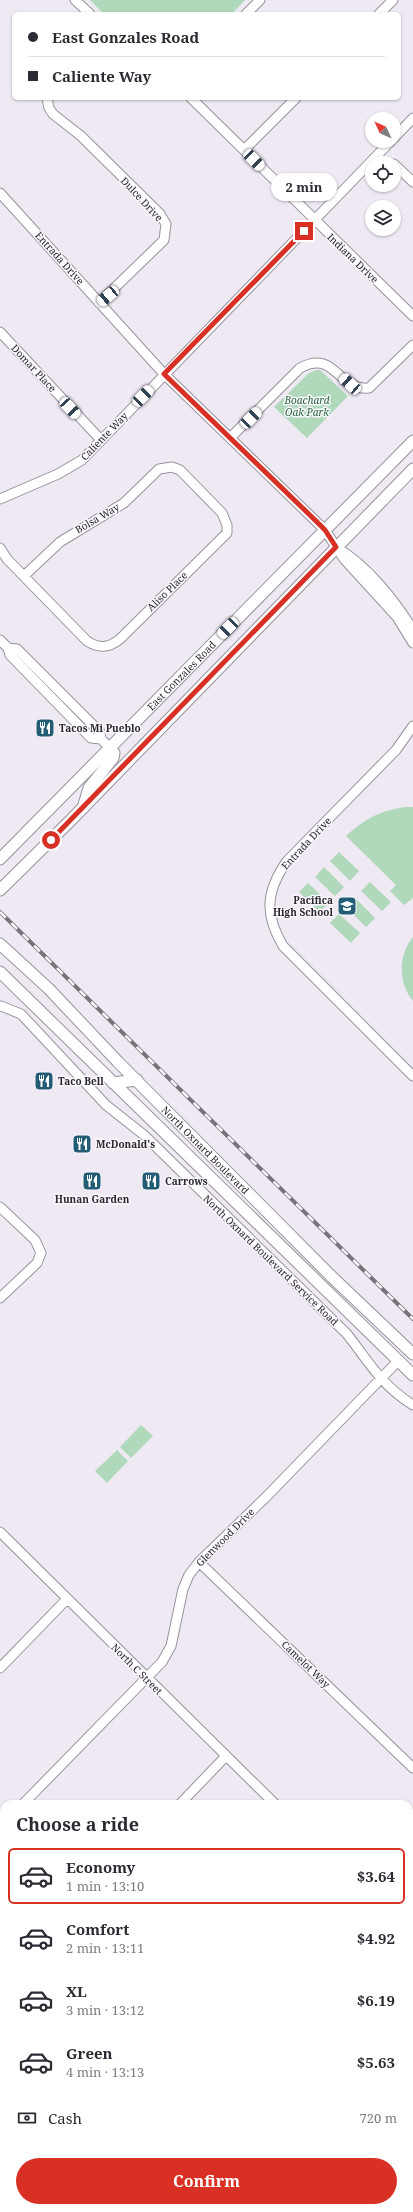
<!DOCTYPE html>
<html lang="en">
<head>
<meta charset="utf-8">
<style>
	body { margin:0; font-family:"Noto Serif",serif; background:#f2f2f3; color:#2b2b33; height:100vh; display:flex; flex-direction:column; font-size:15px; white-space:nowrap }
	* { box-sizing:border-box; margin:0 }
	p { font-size:13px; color:#7c7c81 }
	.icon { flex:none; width:22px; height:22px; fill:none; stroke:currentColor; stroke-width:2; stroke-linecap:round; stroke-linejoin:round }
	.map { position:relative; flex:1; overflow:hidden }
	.side { position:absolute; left:0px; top:1800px; width:413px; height:412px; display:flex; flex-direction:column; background:#fff; border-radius:12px 12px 0 0; box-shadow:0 1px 3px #0004 }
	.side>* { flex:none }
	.guide { position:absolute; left:12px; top:12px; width:389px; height:88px; border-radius:6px; box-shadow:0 1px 3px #0004; display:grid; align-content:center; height:88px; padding:0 16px; background:#fff }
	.needle { width:26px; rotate:314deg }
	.fabs { position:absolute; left:365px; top:112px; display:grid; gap:8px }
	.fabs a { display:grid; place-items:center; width:36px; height:36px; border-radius:50%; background:#fff; box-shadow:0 1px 3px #0004; font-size:20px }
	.end { position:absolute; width:18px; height:18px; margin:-9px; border:5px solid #d93025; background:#fff; box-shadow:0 0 0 2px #fff }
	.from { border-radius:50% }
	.bubble { position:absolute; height:28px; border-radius:14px; background:#fff; box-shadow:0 1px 3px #0004; font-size:13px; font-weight:700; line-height:28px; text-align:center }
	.car { position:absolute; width:12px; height:24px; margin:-12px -6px; border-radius:5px; box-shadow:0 0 3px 1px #0007; background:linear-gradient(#fff 24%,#345 0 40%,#fff 0 76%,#345 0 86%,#fff 0) }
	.guide b { display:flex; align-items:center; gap:14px; height:38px; font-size:15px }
	.guide b+b { border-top:1px solid #e1e1e2 }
	.guide i { width:10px; height:10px; background:#2b2b33 }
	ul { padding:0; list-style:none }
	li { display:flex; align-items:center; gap:12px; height:56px; margin:0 8px 6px; padding:0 8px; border:2px solid transparent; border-radius:6px }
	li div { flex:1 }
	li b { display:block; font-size:15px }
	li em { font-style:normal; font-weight:700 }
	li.selected { border-color:#d93025 }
	li>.icon { width:36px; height:36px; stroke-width:1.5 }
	h2 { padding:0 16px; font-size:18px; line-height:48px }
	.pay { display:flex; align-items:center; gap:10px; height:44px; padding:0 16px; font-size:15px }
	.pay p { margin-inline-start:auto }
	.button { display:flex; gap:8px; margin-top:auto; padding:8px 16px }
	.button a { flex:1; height:46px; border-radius:24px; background:#d93025; color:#fff; font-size:16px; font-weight:700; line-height:46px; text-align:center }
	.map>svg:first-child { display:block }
</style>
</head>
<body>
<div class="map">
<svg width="413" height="2212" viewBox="0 0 413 2212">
	<rect width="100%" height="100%" fill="#efe9f4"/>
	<path fill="#b0d8ba" d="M 90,0 L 245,0 L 232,14 L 104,14 Z
		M 316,370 L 320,370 L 348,396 L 307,438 L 274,407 L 309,373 Z
		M 405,807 L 413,807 L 413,898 L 404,905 L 390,891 L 396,885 L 346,836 C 364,819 381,810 405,807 Z
		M 339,852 L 359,871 L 350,881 L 330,861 Z
		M 324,867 L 344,887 L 335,896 L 315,877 Z
		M 370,882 L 391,902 L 382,911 L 361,891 Z
		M 308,883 L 329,903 L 319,912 L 299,892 Z
		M 355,898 L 375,918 L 366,927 L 346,907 Z
		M 339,914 L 360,933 L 351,943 L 330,923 Z
		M 413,937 L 413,1001 C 398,983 398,955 413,937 Z
		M 141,1425 L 153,1436 L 131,1458 L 120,1447 Z
		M 117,1450 L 128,1461 L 107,1483 L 95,1471 Z"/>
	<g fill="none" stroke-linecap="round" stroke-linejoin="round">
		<g stroke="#98929c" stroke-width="11">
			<path id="minor" d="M 75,0 L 90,14
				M 246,14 L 260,0
				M 379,14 L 393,0
				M 47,98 L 49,108 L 53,114 L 81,136 L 160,214 L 166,224 L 164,240 L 99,303
				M 191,98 L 413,316
				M 394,138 L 413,118
				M 244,150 L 296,98
				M 394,164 L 413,182
				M 0,193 L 164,374 L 325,530 L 344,559 L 397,617 L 413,643
				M 0,332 L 101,440
				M 231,437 L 300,368 C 336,349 337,391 369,388 L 413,345
				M 0,499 L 58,474 L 82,460 L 391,141
				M 0,548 L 7,559 L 87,641 C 99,649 109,648 120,639 L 227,533 L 227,525 L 222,513 L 180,470 L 172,467 L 159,469 L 124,503 L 60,542 L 24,576
				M 337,548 C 367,565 395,601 413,630
				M 0,640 L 8,648 L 10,655 L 91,738 L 101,739
				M 8,648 L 17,649 L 100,732 L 101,739 L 109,747
				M 413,726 L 396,750 L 287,861 C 266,891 264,914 283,946 L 413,1076
				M 1,1006 L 21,1014 L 106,1105 L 144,1135 L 347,1334 C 369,1362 381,1385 413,1405
				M 0,1207 L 35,1240 L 41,1253 L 37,1263 L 0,1298
				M 0,1532 L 275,1804
				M 199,1562 L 413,1768
				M 0,1668 L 67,1599
				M 23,1804 L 162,1662 L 171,1646 L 183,1589 L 189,1575 L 199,1562 L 267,1496 L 398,1361
				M 180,1804 L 226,1756
				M 0,1827 L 4,1823
				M 409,1874 L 413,1870
				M 409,1936 L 413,1940
				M 0,1987 L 4,1983
				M 409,2036 L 413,2032
				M 0,2142 L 4,2137
				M 0,2154 L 4,2158
				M 55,2208 L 59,2212
				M 380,2208 L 384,2212
				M 76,2212 L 80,2208
				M 235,2212 L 239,2208
				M 408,2212 L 413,2207"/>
		</g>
		<g stroke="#98929c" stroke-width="13">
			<g id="major">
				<path d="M 83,808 L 89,788 L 113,758 L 114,753 L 109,747"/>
				<path id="s1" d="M 0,859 L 413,441"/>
				<path d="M 0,890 L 71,820 L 413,469"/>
				<path id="s2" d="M 0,944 L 49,989 L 118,1062 L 332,1277 L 413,1354"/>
				<path d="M 0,972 L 413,1375"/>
				<path d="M 113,1083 L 137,1080"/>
			</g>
		</g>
		<use href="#minor" stroke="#fff" stroke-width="9"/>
		<use href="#major" stroke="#fff" stroke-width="11"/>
		<g stroke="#77737a" stroke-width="4">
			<path id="rail" d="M 0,912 L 413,1319"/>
		</g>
		<use href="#rail" stroke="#fbf7fe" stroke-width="2.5" stroke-dasharray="8" stroke-linecap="butt"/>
	</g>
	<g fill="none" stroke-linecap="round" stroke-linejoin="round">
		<path stroke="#d93025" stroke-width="5" d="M 51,840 L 336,547 L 325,530 L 316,521 L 164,374 L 304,231"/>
	</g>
	<defs>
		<g id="restaurant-square" transform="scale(1)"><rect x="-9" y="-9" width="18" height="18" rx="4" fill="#225d75" stroke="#fbf7fe"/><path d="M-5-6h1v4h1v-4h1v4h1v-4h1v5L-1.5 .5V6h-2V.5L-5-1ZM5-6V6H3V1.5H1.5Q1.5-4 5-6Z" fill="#fff"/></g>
		<g id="school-square" transform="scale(1)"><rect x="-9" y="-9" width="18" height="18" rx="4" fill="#225d75" stroke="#fbf7fe"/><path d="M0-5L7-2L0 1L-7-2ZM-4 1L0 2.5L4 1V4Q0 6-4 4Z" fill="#fff"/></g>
	</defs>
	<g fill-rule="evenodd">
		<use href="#restaurant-square" x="45" y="728"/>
		<use href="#school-square" x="347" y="906"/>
		<use href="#restaurant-square" x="44" y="1081"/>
		<use href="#restaurant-square" x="82" y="1144"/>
		<use href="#restaurant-square" x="92" y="1181"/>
		<use href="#restaurant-square" x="151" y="1181"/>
	</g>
	<g text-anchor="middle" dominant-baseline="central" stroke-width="3" stroke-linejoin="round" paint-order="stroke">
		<g font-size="10" fill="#29272b" stroke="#fbf7fe">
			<text transform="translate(142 199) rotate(47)">Dulce Drive</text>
			<text transform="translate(60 258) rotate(48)">Entrada Drive</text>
			<text transform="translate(353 258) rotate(44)">Indiana Drive</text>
			<text transform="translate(34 368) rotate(47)">Domar Place</text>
			<text transform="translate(104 436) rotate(-46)">Caliente Way</text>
			<text transform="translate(97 518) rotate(-30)">Bolsa Way</text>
			<text transform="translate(167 591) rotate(-44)">Aliso Place</text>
			<text stroke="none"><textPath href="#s1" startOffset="258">East Gonzales Road</textPath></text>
			<text transform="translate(306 843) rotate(-47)">Entrada Drive</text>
			<text stroke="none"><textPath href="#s2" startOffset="291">North Oxnard Boulevard</textPath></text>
			<text transform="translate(271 1260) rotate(44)">North Oxnard Boulevard Service Road</text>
			<text transform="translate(225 1537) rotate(-45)">Glenwood Drive</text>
			<text transform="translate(306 1664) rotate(44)">Camelot Way</text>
			<text transform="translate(137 1669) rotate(45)">North C Street</text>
		</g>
		<g font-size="10" font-style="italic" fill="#26653d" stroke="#fbf7fe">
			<text x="307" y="400">Boachard<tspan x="307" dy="12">Oak Park</tspan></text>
		</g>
		<g font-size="10" font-weight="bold" fill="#29272b" stroke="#fbf7fe" text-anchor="start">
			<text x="59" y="728">Tacos Mi Pueblo</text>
			<text x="333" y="900" text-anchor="end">Pacifica<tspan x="333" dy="12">High School</tspan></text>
			<text x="58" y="1081">Taco Bell</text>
			<text x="96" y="1144">McDonald's</text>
			<text x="165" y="1181">Carrows</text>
			<text x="92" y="1199" text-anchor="middle">Hunan Garden</text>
		</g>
	</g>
</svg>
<div class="fabs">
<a><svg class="needle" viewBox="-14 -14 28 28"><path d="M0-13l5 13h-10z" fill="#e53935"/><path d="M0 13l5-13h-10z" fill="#7c7c81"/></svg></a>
<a><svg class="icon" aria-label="locate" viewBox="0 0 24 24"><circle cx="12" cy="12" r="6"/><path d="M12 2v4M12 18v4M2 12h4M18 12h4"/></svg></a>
<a><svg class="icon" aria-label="layers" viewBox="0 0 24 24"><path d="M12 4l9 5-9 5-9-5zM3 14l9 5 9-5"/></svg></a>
</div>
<i class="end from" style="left:51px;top:840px"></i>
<i class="end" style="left:304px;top:231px"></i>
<div class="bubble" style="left:271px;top:173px;width:66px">2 min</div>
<i class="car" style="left:254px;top:160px;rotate:135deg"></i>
<i class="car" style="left:108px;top:296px;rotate:230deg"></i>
<i class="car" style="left:350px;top:384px;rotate:312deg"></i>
<i class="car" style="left:143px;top:396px;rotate:44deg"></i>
<i class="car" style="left:70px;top:408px;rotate:137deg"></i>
<i class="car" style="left:251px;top:418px;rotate:45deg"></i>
<i class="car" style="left:228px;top:628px;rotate:225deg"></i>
<div class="guide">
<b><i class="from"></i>East Gonzales Road</b>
<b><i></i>Caliente Way</b>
</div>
<section class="side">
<h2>Choose a ride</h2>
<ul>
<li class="selected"><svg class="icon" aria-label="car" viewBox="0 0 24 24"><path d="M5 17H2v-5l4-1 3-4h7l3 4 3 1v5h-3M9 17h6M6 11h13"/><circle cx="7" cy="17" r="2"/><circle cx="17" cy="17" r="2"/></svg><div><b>Economy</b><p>1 min · 13:10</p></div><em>$3.64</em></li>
<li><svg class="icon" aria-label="car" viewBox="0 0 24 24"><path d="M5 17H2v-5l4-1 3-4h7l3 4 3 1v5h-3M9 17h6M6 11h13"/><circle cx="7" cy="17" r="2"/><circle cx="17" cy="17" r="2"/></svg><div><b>Comfort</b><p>2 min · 13:11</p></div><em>$4.92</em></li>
<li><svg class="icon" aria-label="car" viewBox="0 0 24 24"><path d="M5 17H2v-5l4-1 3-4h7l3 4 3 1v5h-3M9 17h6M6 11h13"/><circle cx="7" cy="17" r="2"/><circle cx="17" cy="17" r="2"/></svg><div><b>XL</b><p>3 min · 13:12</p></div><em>$6.19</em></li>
<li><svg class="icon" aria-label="car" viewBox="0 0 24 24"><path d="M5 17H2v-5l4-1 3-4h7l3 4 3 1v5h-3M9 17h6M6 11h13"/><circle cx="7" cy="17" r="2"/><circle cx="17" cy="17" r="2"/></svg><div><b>Green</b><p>4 min · 13:13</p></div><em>$5.63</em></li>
</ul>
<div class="pay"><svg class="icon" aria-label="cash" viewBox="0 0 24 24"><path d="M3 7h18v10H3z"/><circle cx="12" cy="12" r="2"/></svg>Cash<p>720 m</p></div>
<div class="button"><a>Confirm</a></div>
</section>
</div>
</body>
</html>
